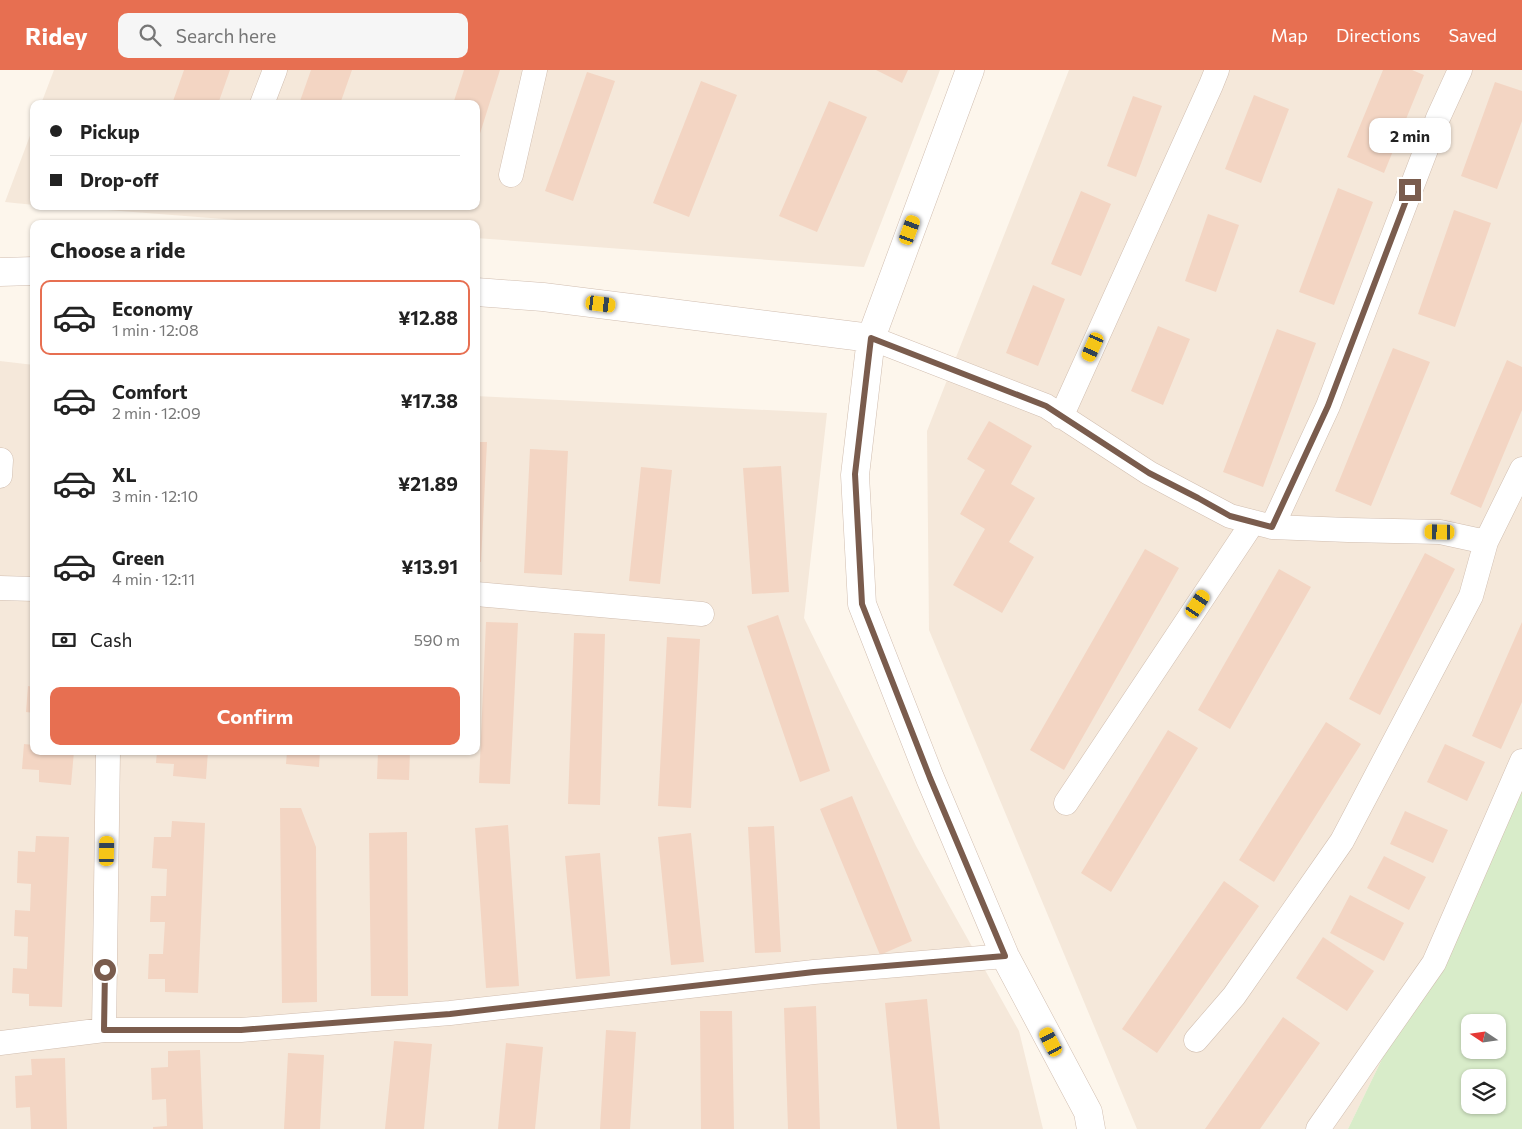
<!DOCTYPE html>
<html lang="en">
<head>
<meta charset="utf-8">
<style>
	body { margin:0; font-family:Commissioner,sans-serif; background:#f6f6f6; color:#222; height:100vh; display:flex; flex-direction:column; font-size:19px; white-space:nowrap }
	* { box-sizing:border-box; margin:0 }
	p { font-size:16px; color:#767676 }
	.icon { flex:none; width:28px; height:28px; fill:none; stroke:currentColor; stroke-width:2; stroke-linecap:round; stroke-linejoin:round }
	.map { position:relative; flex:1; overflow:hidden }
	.side { position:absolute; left:30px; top:150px; width:450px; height:535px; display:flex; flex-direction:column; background:#fff; border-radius:10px; box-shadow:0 1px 4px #0004 }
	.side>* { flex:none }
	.top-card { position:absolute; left:30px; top:30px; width:450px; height:110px; border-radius:10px; box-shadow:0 1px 4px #0004; display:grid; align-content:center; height:110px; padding:0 20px; background:#fff }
	.needle { width:32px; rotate:283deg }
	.tools { position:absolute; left:1461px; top:944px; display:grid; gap:10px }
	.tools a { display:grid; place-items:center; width:45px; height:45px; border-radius:10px; background:#fff; box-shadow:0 1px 4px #0004; font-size:25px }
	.end { position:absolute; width:22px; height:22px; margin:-11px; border:6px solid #7a5c4d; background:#fff; box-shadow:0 0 0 2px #fff }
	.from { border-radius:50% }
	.bubble { position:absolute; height:35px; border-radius:10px; background:#fff; box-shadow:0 1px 4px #0004; font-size:16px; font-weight:700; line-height:35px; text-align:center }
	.car { position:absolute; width:15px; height:30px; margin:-15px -8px; border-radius:6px; box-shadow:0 0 4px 1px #0007; background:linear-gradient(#f5c518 24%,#345 0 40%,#f5c518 0 76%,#345 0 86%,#f5c518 0) }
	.top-card b { display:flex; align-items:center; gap:18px; height:48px; font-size:19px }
	.top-card b+b { border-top:1px solid #e0e0e0 }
	.top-card i { width:12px; height:12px; background:#222 }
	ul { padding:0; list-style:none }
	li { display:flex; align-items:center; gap:15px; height:75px; margin:0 10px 8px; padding:0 10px; border:2px solid transparent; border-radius:10px }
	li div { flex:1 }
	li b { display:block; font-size:19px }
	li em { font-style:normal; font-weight:700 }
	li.active { border-color:#e76f51 }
	li>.icon { width:45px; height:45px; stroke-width:1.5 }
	h2 { padding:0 20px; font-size:22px; line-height:60px }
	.pay { display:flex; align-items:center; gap:12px; height:55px; padding:0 20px; font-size:19px }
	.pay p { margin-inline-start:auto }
	.cta { display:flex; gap:10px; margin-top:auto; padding:10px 20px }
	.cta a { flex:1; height:58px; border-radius:10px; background:#e76f51; color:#fff; font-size:20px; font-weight:700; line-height:58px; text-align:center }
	header { display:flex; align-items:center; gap:30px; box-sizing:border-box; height:70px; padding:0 25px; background:#e76f51; color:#fff }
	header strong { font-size:24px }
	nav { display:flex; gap:28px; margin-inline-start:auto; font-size:18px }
	.search { width:350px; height:45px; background:#f6f6f6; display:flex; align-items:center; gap:12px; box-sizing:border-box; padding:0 18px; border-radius:10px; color:#767676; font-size:19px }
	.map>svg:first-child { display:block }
</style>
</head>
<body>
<header>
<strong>Ridey</strong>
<div class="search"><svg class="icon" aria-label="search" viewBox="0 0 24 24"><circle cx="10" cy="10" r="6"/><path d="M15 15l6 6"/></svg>Search here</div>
<nav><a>Map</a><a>Directions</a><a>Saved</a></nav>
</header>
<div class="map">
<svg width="1522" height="1059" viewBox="0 0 1522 1059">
	<rect width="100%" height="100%" fill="#fdf6ec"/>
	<path fill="#f5e8da" d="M 54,0 L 940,0 L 864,197 L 476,168 L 476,154 L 287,154 L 56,136 L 476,136 L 476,34 L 41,34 Z
		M 1069,0 L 1522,0 L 1522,701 L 1348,1059 L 1137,1059 L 929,560 L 927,361 Z
		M 34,55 L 34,135 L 5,132 Z
		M 0,291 L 34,295 L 34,681 L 476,681 L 476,326 L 827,343 L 804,548 L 916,776 L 1019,961 L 1043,1059 L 0,1059 Z"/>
	<path fill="#d8ecc9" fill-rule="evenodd" d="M 1522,701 L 1522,1059 L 1348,1059 ZM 1470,952 L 1498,952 L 1498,980 L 1470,980 ZM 1470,1008 L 1498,1008 L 1498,1035 L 1470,1035 Z"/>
	<path fill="#f3d5c3" d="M 184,0 L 230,0 L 218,34 L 172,34 Z
		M 311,0 L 352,0 L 340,34 L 299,34 Z
		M 464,0 L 500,0 L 477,73 L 476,34 L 453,34 Z
		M 876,0 L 908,0 L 902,13 Z
		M 1383,0 L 1412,0 L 1424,5 L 1384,103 L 1347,87 Z
		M 587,2 L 615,11 L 573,131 L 545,121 Z
		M 701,11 L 737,25 L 689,147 L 653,133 Z
		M 1495,12 L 1522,21 L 1522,51 L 1497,119 L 1461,106 Z
		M 1254,25 L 1289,39 L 1261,113 L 1225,99 Z
		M 1133,26 L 1162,36 L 1136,107 L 1107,96 Z
		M 829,31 L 867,47 L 817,162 L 779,146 Z
		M 1338,118 L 1373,132 L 1334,235 L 1299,222 Z
		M 1081,121 L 1111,134 L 1081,206 L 1051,194 Z
		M 1454,140 L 1491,153 L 1455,257 L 1418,244 Z
		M 1208,144 L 1239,155 L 1216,222 L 1185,211 Z
		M 1033,215 L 1065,229 L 1038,296 L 1006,283 Z
		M 1158,256 L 1190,269 L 1163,335 L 1131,321 Z
		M 1277,259 L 1316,273 L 1263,417 L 1223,402 Z
		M 1393,278 L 1430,292 L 1371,436 L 1335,421 Z
		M 1507,290 L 1522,297 L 1522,340 L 1481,438 L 1450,424 Z
		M 989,351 L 1032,376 L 1011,414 L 1035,428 L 1009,472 L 1034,487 L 1002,543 L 953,515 L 985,459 L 960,444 L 985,400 L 967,389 Z
		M 476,372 L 487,372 L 481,492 L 476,492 Z
		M 530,379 L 568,381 L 562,505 L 524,503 Z
		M 781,396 L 789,522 L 752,524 L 743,398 Z
		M 641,397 L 672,400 L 660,514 L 629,511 Z
		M 1145,479 L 1179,498 L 1064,700 L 1030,680 Z
		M 1425,483 L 1455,499 L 1380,645 L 1349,629 Z
		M 1279,499 L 1311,517 L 1230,659 L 1198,640 Z
		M 778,545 L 830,701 L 800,712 L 747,556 Z
		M 486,552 L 518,553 L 510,714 L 479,713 Z
		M 1522,552 L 1522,632 L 1501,679 L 1472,666 Z
		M 32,560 L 34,560 L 34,589 L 30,589 Z
		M 574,563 L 605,564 L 600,735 L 568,734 Z
		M 667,567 L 700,569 L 691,738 L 658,736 Z
		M 28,616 L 34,617 L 34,643 L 26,642 Z
		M 1326,652 L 1361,674 L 1274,812 L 1239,790 Z
		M 1168,660 L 1198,678 L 1111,822 L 1081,803 Z
		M 24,674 L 34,675 L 34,681 L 74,681 L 71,715 L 39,712 L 39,700 L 22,699 Z
		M 1445,674 L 1485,692 L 1467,731 L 1427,712 Z
		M 157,681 L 208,681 L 206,709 L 173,706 L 174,694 L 156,693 Z
		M 287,681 L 320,681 L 319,697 L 286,694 Z
		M 378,681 L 410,681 L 409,710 L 377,709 Z
		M 852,726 L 912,871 L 880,885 L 820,739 Z
		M 280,738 L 301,738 L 316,777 L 317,932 L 282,933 Z
		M 1405,741 L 1448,760 L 1433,793 L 1390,774 Z
		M 172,751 L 205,753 L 198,923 L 165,922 L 165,909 L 148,909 L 149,884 L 163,884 L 165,852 L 150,852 L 151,826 L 166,826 L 167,799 L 152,798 L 154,767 L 171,767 Z
		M 508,755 L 519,916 L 486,918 L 475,758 Z
		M 774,756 L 781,882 L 755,883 L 748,757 Z
		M 407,762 L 408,926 L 371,926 L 369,763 Z
		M 691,763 L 704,892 L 671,895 L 658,767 Z
		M 36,766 L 69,767 L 62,937 L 29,936 L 29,924 L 12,923 L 13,898 L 27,899 L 28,867 L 14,866 L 15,840 L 30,841 L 31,814 L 17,813 L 18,781 L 35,782 Z
		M 600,783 L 610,906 L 576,909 L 565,786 Z
		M 1384,786 L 1426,807 L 1409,840 L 1367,818 Z
		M 1224,811 L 1259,836 L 1157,983 L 1122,959 Z
		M 1350,825 L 1404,853 L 1384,891 L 1330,863 Z
		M 1323,867 L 1374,901 L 1347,941 L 1296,908 Z
		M 927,929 L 940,1059 L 897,1059 L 885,933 Z
		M 816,936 L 820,1059 L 788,1059 L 784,938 Z
		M 700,941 L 732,941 L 734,1059 L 701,1059 Z
		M 1283,947 L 1320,973 L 1260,1059 L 1205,1059 Z
		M 606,960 L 636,962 L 630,1059 L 600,1059 Z
		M 394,971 L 432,974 L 424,1059 L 385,1059 Z
		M 506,973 L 543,977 L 535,1059 L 498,1059 Z
		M 200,980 L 203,1059 L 153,1059 L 153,1057 L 167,1056 L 166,1029 L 152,1030 L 151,998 L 168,997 L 168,981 Z
		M 288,983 L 324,985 L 320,1059 L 284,1059 Z
		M 65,988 L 67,1059 L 31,1059 L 30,1037 L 16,1038 L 15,1006 L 32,1005 L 31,989 Z"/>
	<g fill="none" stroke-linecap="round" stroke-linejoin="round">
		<g stroke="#d1beb0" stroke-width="25">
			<path id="minor" d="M 262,34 L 275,0
				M 511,105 L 535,0
				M 871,268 L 1046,336 L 1149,403 L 1230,446 L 1272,457 L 1348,460 L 1440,462 L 1486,472
				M 1061,347 L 1211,15 L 1217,0
				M 0,406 L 1,390
				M 1272,457 L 1328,336 L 1438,48 L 1460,0
				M 0,518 L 34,519
				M 476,524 L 702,544
				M 1066,733 L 1253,452
				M 104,960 L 108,681
				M 1196,970 L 1234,926 L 1342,771 L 1471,526 L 1486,472 L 1522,399
				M 0,973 L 104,960 L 241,960 L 450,943 L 814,902 L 1005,886
				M 1318,1059 L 1434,893 L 1522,691"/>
		</g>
		<g stroke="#d1beb0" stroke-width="29">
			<path id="tertiary" d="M 970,0 L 871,268 L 855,405 L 862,534 L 930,708 L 1005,886 L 1088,1042 L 1091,1059
				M 0,202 L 34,201
				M 476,222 L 543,227 L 871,268"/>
		</g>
		<use href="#minor" stroke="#fff" stroke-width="24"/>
		<use href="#tertiary" stroke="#fff" stroke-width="28"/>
	</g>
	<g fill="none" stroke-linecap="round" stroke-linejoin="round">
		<path stroke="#7a5c4d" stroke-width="6" d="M 105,900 L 104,960 L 241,960 L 450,944 L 814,902 L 1005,886 L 930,708 L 862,534 L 855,404 L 871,268 L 1046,336 L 1149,403 L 1198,428 L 1230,446 L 1272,457 L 1328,336 L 1410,120"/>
	</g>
</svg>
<div class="tools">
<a><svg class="needle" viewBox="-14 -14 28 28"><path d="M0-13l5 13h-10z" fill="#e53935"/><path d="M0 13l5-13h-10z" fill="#767676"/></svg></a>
<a><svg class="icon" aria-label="layers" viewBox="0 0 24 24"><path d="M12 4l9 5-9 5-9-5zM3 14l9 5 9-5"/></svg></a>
</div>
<i class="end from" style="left:105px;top:900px"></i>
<i class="end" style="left:1410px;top:120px"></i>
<div class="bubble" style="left:1369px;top:48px;width:82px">2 min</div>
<i class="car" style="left:910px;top:160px;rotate:20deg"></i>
<i class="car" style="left:601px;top:234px;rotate:97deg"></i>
<i class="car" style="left:1093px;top:277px;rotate:204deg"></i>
<i class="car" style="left:1440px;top:462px;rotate:271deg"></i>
<i class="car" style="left:1198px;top:534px;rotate:34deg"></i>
<i class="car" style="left:107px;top:781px;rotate:1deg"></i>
<i class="car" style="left:1051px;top:972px;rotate:332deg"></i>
<div class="top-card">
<b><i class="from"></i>Pickup</b>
<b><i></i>Drop-off</b>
</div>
<section class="side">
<h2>Choose a ride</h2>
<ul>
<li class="active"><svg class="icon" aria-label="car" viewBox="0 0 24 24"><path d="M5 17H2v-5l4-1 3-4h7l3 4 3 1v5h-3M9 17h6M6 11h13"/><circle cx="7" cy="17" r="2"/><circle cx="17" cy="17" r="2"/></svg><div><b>Economy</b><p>1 min · 12:08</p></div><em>¥12.88</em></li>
<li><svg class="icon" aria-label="car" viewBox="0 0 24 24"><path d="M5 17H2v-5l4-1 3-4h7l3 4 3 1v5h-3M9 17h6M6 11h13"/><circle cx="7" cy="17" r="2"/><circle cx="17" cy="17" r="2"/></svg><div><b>Comfort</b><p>2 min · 12:09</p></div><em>¥17.38</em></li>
<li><svg class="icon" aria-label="car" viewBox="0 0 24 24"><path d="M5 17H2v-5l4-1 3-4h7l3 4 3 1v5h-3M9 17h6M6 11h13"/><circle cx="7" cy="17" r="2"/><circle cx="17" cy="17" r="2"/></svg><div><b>XL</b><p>3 min · 12:10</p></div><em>¥21.89</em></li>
<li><svg class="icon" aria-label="car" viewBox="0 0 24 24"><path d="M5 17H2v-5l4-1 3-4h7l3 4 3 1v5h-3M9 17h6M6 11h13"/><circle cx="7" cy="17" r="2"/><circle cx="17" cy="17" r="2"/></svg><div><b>Green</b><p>4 min · 12:11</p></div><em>¥13.91</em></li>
</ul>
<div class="pay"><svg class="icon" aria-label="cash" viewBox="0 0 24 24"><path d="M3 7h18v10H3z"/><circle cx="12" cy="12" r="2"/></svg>Cash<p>590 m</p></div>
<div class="cta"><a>Confirm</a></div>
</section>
</div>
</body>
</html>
